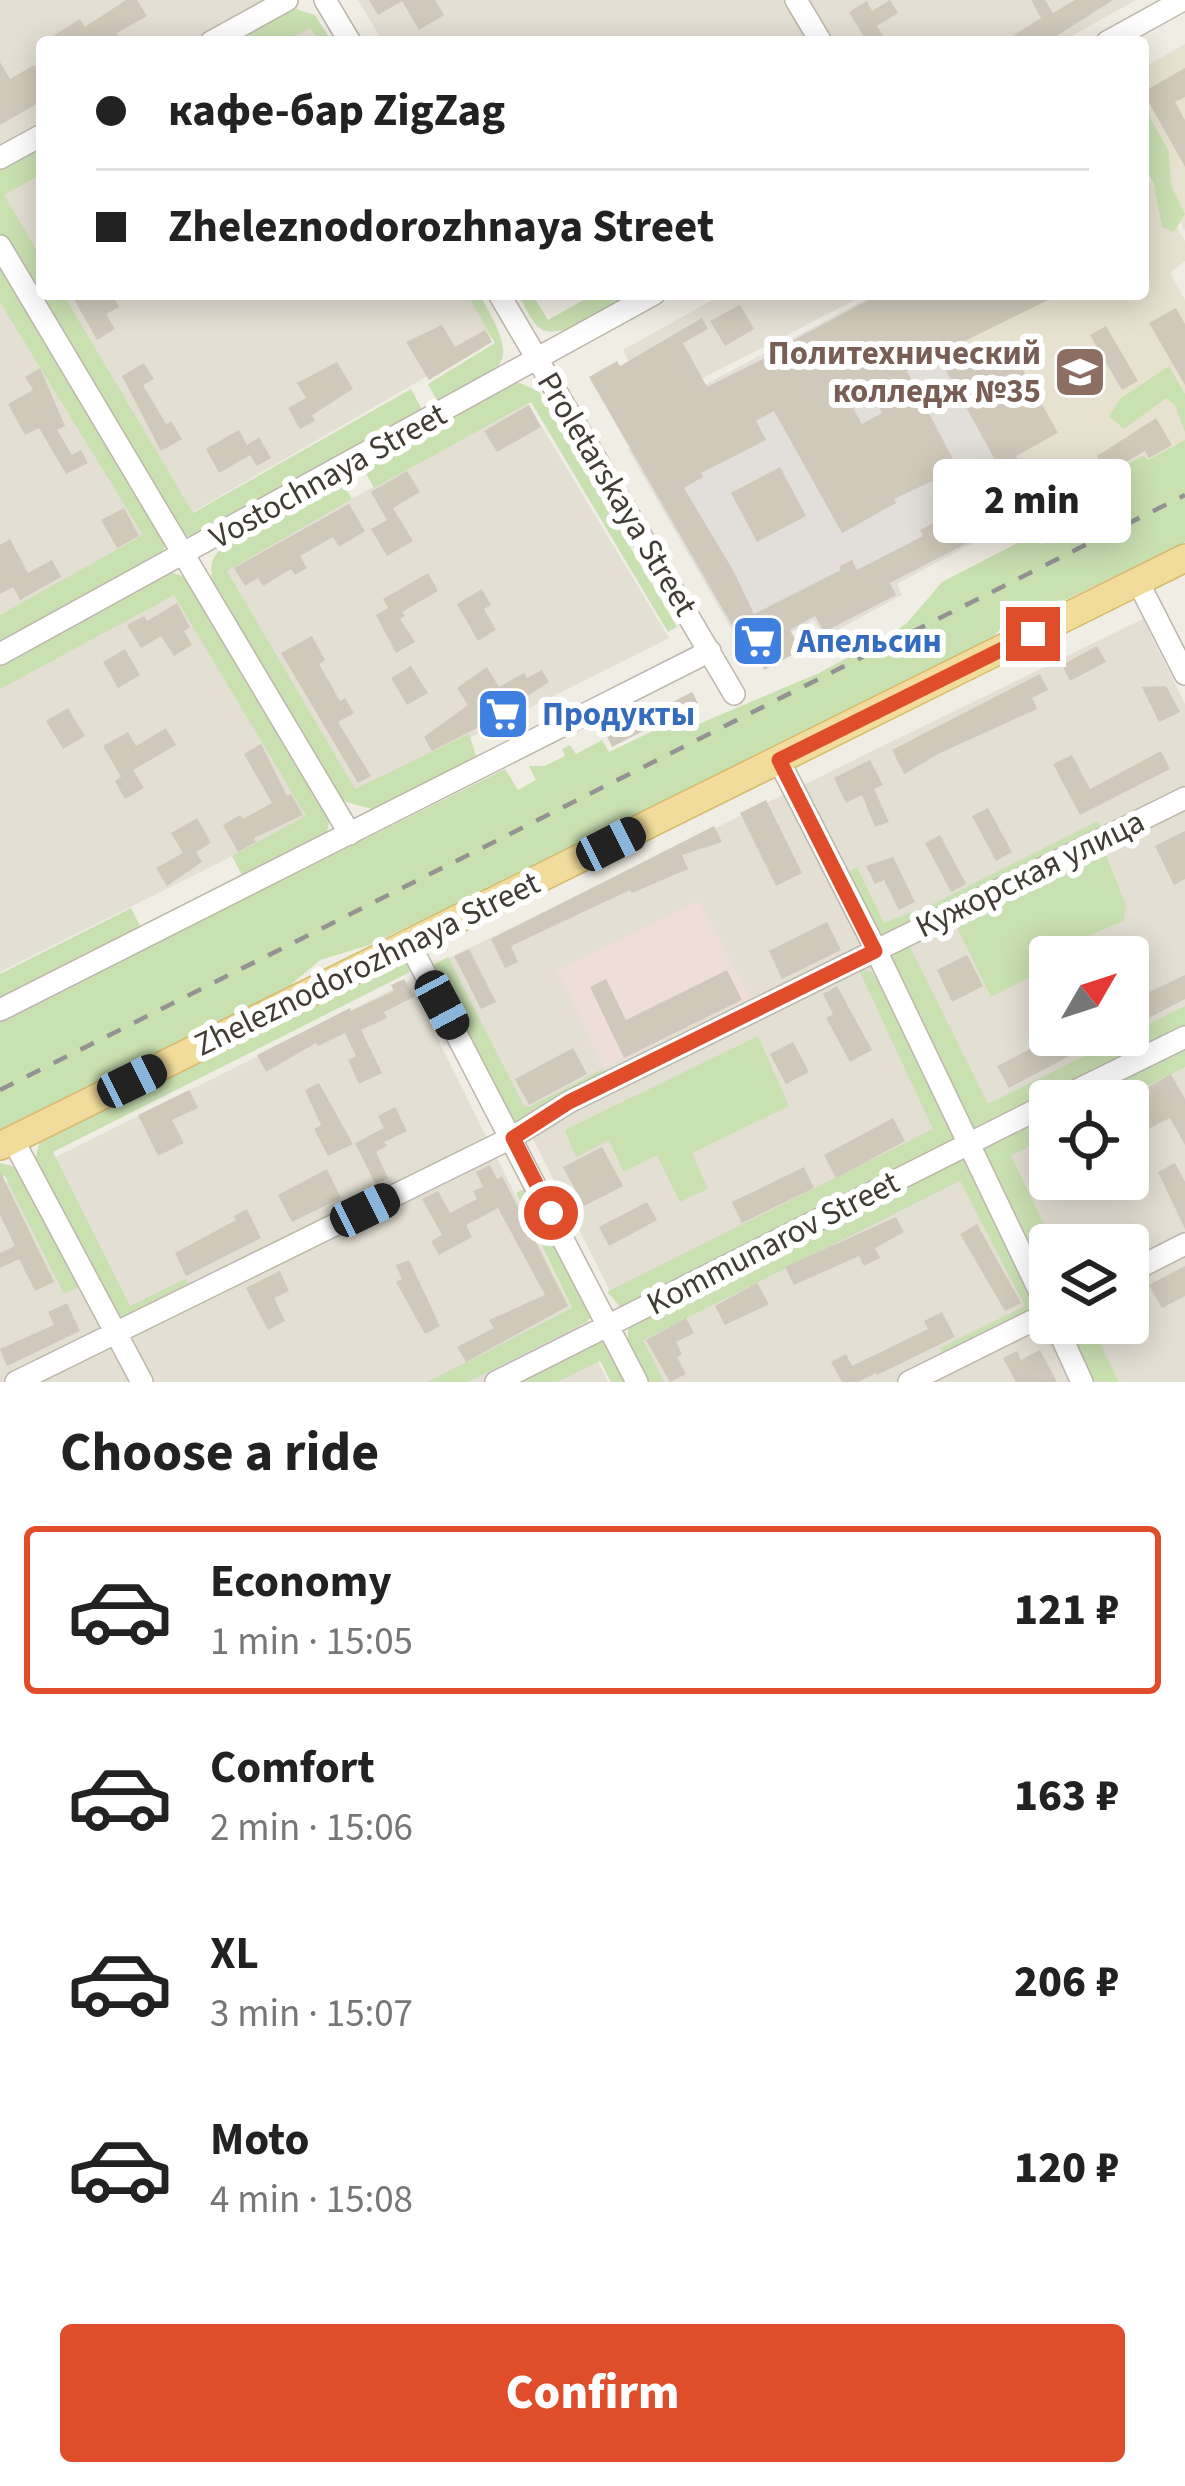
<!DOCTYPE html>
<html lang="en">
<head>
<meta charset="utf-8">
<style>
	body { margin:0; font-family:"Source Sans 3",sans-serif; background:#f6f6f6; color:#222; height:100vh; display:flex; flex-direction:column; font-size:45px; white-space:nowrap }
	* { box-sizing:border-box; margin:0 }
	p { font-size:39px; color:#767676 }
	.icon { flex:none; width:66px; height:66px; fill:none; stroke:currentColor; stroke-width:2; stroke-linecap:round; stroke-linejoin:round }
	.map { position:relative; height:1382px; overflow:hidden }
	.details { display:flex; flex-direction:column; background:#fff; flex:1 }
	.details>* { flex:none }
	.hud { position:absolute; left:36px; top:36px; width:1113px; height:264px; border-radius:12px; box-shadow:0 6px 30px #0003; display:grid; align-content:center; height:264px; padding:0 60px; background:#fff }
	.needle { width:78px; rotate:51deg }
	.controls { position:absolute; left:1029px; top:936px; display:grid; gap:24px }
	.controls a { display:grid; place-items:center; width:120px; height:120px; border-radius:12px; background:#fff; box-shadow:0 6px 30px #0003; font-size:60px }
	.end { position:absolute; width:54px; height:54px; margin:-27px; border:15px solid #e04d2b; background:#fff; box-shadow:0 0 0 6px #fff }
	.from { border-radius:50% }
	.bubble { position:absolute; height:84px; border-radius:12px; background:#fff; box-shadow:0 6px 30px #0003; font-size:39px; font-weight:800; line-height:84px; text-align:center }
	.car { position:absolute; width:36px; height:72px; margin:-36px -18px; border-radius:15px; box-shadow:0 0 9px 3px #0007; background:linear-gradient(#222 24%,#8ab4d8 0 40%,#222 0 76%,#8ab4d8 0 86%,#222 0) }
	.hud b { display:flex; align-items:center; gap:42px; height:114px; font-size:45px }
	.hud b+b { border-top:3px solid #e0e0e0 }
	.hud i { width:30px; height:30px; background:#222 }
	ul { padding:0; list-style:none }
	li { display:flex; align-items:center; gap:36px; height:168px; margin:0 24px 18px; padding:0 36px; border:6px solid transparent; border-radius:12px }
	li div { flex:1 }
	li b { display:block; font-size:45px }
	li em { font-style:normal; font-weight:800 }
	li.selected { border-color:#e04d2b }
	li>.icon { width:108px; height:108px; stroke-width:1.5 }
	h2 { padding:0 60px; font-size:54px; line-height:144px }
	.cta { display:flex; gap:24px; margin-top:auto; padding:24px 60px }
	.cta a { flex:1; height:138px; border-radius:12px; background:#e04d2b; color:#fff; font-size:48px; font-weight:800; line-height:138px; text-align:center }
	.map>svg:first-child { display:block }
</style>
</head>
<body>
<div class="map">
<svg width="1185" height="1382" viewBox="0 0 1185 1382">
	<rect width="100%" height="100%" fill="#f0ede4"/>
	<path fill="#e3dfd3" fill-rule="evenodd" d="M 0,0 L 293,0 L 318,42 L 42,42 L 42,294 L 467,294 L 493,338 L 0,624 Z
		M 358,0 L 1136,0 L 1061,42 L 383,42 Z
		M 723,294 L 867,294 L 650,405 L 623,350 Z
		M 528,404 L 669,638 L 0,972 L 0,688 Z
		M 1143,619 L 1185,704 L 1185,1382 L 656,1382 L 443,961 ZM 1050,957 L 1128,957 L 1128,1035 L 1050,1035 ZM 1050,1101 L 1128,1101 L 1128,1179 L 1050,1179 ZM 1050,1245 L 1128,1245 L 1128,1323 L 1050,1323 Z
		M 409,981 L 608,1382 L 0,1382 L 0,1185 Z"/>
	<path fill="#e2ded9" d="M 876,294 L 935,294 L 1054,516 L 1031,528 L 1023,516 L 897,584 L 902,595 L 824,637 L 814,620 L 747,656 L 628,449 L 660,432 L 650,414 Z"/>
	<path fill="#e7e2d0" d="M 1185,44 L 1185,230 L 1143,154 L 1143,68 Z
		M 1143,168 L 1185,241 L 1185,261 L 1170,273 L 1185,300 L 1185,443 L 1146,463 L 1142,461 L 1046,500 L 933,294 L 1143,294 Z"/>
	<path fill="#efddd9" d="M 699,901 L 750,997 L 604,1068 L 557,970 Z"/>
	<path fill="#c9e0b1" d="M 292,8 L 315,15 L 332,42 L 319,42 L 310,28 L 285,42 L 226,42 Z
		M 1143,105 L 1169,152 L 1171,185 L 1185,214 L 1174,232 L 1162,227 L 1154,185 L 1143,164 Z
		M 42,142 L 42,174 L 4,195 L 42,259 L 42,294 L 63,294 L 193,513 L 411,389 L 425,415 L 203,534 L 186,536 L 179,533 L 0,238 L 0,165 Z
		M 0,258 L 165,537 L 166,546 L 158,557 L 0,643 L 0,615 L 143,535 L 0,302 Z
		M 467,294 L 479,294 C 523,369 506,364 439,404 L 428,384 L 495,343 Z
		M 532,294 L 548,320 L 594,294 L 632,294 C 613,304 561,342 541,329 C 532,324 525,306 519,296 Z
		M 1169,366 L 1185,394 L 1185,432 L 1175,405 L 1166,398 L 1124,429 L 1109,416 L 1120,399 Z
		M 520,383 L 539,392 L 677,627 L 668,632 L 531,402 L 374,488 L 363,468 L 510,384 Z
		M 1185,440 L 1185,542 L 1065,600 L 1022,604 L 994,636 L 565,852 L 369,945 L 320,960 L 287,988 L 0,1133 L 0,1022 L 505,769 L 518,790 L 536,780 L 529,766 L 545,766 L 565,756 L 562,749 L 570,745 L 576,754 L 602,740 L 609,752 L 682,717 L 687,729 L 819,673 L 894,632 L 907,623 L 942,582 L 1033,535 L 1041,544 L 1060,533 L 1047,498 L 1105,476 L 1143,456 L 1148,460 Z
		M 339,478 L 352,499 L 227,571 L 355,789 L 469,734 L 477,759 L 372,809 L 346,802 L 338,793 L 220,599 C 213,580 204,565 221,549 Z
		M 171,572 L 186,578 L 330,818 L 326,837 L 245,881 L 232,856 L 306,816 L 174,595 L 0,689 L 0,664 Z
		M 1098,821 L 1102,829 L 897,936 L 877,937 L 848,872 L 857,867 L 884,923 L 935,903 Z
		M 1102,846 L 1126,905 L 1124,921 L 1081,939 L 1062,957 L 1050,957 L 1050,967 L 991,997 L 954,921 Z
		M 131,908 L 141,928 L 0,1002 L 0,974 Z
		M 908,943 L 988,1104 L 1185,1006 L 1185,1029 L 983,1130 L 968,1127 L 893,970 L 892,957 Z
		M 448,957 L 524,1106 L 529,1107 L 603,1069 L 604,1076 L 522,1125 L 511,1119 L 431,966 Z
		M 402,960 L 416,969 L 53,1152 L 130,1306 L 185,1279 L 190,1288 L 120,1319 L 35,1161 L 40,1139 Z
		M 858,968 L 872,972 L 956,1131 L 955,1139 L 627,1306 L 620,1306 L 607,1292 L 933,1129 Z
		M 758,1036 L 789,1106 L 692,1153 L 708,1189 L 680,1202 L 657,1155 L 623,1172 L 609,1140 L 576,1157 L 565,1130 Z
		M 1185,1042 L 1185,1067 L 1118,1101 L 1067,1101 Z
		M 1050,1110 L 1050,1135 L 1011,1156 L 1054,1245 L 1050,1245 L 1050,1296 L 982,1148 Z
		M 965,1154 L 1038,1309 L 945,1357 L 940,1348 L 1025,1306 L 960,1181 L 643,1340 L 664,1382 L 649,1382 L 628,1340 L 628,1327 Z
		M 0,1163 L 12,1166 L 26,1177 L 81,1286 L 64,1294 L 5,1176 L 0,1178 Z
		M 530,1186 L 591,1316 L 587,1322 L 468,1382 L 427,1382 L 572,1308 L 516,1193 Z
		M 1063,1323 L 1090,1323 L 1119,1382 L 1090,1382 Z
		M 604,1339 L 633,1382 L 611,1382 L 600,1361 L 557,1382 L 516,1382 Z"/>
	<path fill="#d0c9bb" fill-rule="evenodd" d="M 126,0 L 137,0 L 147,16 L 117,33 L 122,42 L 43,42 L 80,19 L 85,27 Z
		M 369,0 L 435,0 L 444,15 L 419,30 L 402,1 L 378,15 Z
		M 890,0 L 898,13 L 877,26 L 887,42 L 867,42 L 849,12 L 867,1 L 872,11 Z
		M 1031,0 L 1045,0 L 1053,13 L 1075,0 L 1113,0 L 1047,42 L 1003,42 L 1041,18 Z
		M 0,62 L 10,79 L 34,65 L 42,78 L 42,101 L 0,125 Z
		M 1185,68 L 1185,97 L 1175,102 L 1185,120 L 1185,167 L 1143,92 Z
		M 71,294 L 112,294 L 119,307 L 106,314 L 115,329 L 97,340 Z
		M 880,294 L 1060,294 L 959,344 L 974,371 L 1012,350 L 1058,433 L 1016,456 L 1049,516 L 1032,525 L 1025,513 L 890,583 L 896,595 L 824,632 L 815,616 L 790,630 L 801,650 L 764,670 L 749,635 L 740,639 L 589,377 L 617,361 L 620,366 L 702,318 L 708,329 L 683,343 L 707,387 L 789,346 L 788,343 ZM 937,354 L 1012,491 L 982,506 L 978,500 L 920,530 L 923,536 L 857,570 L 852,560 L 839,567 L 841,570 L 754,614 L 734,572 L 684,488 L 703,477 L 701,473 L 766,440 L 756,421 L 774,411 L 842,533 L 896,503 L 894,499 L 958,469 L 907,371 ZM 867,386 L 882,413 L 862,424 L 847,397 Z
		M 740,305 L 754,329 L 725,346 L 710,321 Z
		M 1176,308 L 1185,324 L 1185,385 L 1149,323 Z
		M 442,325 L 455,347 L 485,330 L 492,342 L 429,380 L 406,342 Z
		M 1106,326 L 1138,381 L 1122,390 L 1090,335 Z
		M 337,362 L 353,389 L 312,415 L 315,421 L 300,429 L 288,408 L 306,398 L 297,383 Z
		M 144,363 L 154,379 L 143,385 L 166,424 L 171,421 L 182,439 L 161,451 L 122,376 Z
		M 40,368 L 65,426 L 57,430 L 72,455 L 81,450 L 88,463 L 66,474 L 39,428 L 25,435 L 8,404 L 33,390 L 25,377 Z
		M 529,405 L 541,427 L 497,452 L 484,431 Z
		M 1156,418 L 1172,445 L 1149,458 L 1145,451 L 1106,473 L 1097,456 Z
		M 239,430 L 247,445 L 259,437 L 271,458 L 257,466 L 250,455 L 219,473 L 206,449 Z
		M 780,467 L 806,516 L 757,542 L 731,493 Z
		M 407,471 L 420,492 L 393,508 L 413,541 L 387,556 L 371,529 L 387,520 L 371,492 Z
		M 349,504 L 365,531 L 339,547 L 333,537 L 300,556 L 307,568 L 295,575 L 291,569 L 263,586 L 258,578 L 245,586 L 234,568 Z
		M 124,508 L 139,536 L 117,548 L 101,520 Z
		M 10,539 L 28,573 L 52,560 L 61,577 L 20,600 L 13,587 L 0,594 L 0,545 Z
		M 428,573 L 438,591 L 402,612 L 405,616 L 400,619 L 415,642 L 396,653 L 376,615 L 388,608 L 383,599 Z
		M 482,589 L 491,605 L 484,609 L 496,630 L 478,641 L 457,604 Z
		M 177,603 L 190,627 L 184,631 L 192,645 L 174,656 L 161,636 L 141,648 L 127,625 L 144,616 L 147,621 Z
		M 312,636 L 325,660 L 319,664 L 340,701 L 345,698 L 354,713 L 338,722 L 371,776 L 358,783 L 281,653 Z
		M 1097,646 L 1106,662 L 1070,681 L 1062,665 Z
		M 125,649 L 140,675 L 118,688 L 103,662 Z
		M 411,666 L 428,693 L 407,705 L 391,678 Z
		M 487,667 L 499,687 L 524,673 L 527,678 L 542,670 L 549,682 L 481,726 L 432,751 L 424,737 L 468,705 L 457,688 Z
		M 1040,674 L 1048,690 L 1032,698 L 1037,709 L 940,753 L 904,774 L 892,750 Z
		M 1166,686 L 1180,712 L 1159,722 L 1142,687 Z
		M 692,692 L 698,703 L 612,747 L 602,726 L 655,702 L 659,709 Z
		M 68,708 L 85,736 L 63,749 L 46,721 Z
		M 166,728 L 176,745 L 133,770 L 144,788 L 125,799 L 115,781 L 121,777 L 103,746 L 128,732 L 136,746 Z
		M 261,744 L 287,796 L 291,794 L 303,815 L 254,838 L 256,842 L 238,852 L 223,825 L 240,815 L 243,819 L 272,803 L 244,754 Z
		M 1161,751 L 1170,769 L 1080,815 L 1053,764 L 1072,755 L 1090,789 Z
		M 870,760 L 883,785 L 874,789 L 889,822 L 875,827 L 862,795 L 846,803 L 834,778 Z
		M 766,800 L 802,873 L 776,886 L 740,813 Z
		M 988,808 L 1012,852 L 996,861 L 972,816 Z
		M 197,818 L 211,843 L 196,852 L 202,862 L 167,886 L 156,868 L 183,853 L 171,833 Z
		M 714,826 L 722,842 L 682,855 L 688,869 L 632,893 L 630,890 L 511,946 L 518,962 L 505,968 L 491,939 Z
		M 1185,831 L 1185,879 L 1174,885 L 1155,846 Z
		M 940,835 L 966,884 L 951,892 L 925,843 Z
		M 893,857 L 915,902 L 899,910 L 884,880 L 875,884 L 866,866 Z
		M 827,922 L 841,950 L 782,979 L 769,951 Z
		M 469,949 L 496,1002 L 481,1009 L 454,956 Z
		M 967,955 L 983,986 L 952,1002 L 937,970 Z
		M 727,970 L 742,1000 L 624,1058 L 590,987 L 606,979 L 626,1020 Z
		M 1185,975 L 1185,999 L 1128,1029 L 1128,1002 Z
		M 404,979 L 414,997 L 384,1012 L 387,1018 L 361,1030 L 382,1073 L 359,1084 L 348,1060 L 356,1056 L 345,1033 L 318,1046 L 316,1043 L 266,1072 L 257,1055 L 350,1008 L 351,1011 L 394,991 L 391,985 Z
		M 837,986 L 872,1050 L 850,1062 L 826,1018 L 833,1014 L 823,994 Z
		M 1057,1035 L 1073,1035 L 1081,1050 L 1009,1088 L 997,1066 Z
		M 793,1042 L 809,1072 L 786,1084 L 770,1054 Z
		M 573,1048 L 587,1074 L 529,1105 L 515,1079 Z
		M 1171,1074 L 1185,1099 L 1185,1145 L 1170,1118 L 1136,1135 L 1128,1119 L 1128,1099 Z
		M 319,1083 L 353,1144 L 328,1156 L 314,1129 L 321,1125 L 305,1090 Z
		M 189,1090 L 198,1108 L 172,1120 L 184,1143 L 158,1156 L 138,1115 Z
		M 395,1107 L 407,1131 L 384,1142 L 387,1146 L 376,1152 L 388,1178 L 376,1185 L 355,1143 L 384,1128 L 378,1116 Z
		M 893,1118 L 905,1141 L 836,1178 L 824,1155 Z
		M 602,1147 L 623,1186 L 584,1206 L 563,1167 Z
		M 1175,1163 L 1185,1182 L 1185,1229 L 1158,1172 Z
		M 490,1165 L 497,1179 L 502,1176 L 568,1306 L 466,1362 L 457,1347 L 494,1328 L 489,1320 L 545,1295 L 498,1208 L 466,1225 L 472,1237 L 439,1255 L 431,1241 L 442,1235 L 422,1199 L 438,1191 L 450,1213 L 477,1199 L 473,1191 L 483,1187 L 476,1172 Z
		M 804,1167 L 814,1188 L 742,1223 L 732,1202 Z
		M 327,1169 L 341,1198 L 292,1222 L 278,1195 Z
		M 0,1171 L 54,1282 L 35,1291 L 19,1259 L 0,1268 L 0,1253 L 15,1246 L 0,1215 Z
		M 647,1202 L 657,1220 L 609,1246 L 599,1227 Z
		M 247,1209 L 261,1238 L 186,1276 L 175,1253 L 236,1220 L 234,1216 Z
		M 896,1217 L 904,1232 L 875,1248 L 880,1258 L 864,1266 L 859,1256 L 794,1285 L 785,1267 Z
		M 977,1224 L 1021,1303 L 1005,1311 L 960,1234 Z
		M 409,1260 L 440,1326 L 425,1334 L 396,1282 L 402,1279 L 396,1265 Z
		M 1185,1266 L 1185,1296 L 1162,1308 L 1149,1285 Z
		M 280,1271 L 289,1291 L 274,1298 L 285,1321 L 268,1330 L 246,1288 Z
		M 757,1283 L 769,1304 L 725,1325 L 715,1306 Z
		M 67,1303 L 80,1331 L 7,1366 L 0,1349 L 54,1325 L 48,1312 Z
		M 942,1312 L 955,1337 L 877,1375 L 876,1373 L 858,1382 L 842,1382 L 831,1362 L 846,1354 L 852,1366 L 928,1329 L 924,1321 Z
		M 686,1318 L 694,1333 L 676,1342 L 682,1354 L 677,1357 L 686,1374 L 670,1382 L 646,1340 Z
		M 1040,1350 L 1057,1382 L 1016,1382 L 1003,1358 L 1017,1351 L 1021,1360 Z"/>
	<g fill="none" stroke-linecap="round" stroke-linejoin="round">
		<g stroke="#bdb7ab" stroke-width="24">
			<path id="minor" d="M 325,0 L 350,42
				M 796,0 L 821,42
				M 211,42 L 287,0
				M 1107,42 L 1183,0
				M 0,158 L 42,135
				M 0,246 L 350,834
				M 499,294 L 734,694
				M 1138,582 L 1185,674
				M 0,654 L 654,294
				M 779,761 L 872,942 L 1050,1313
				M 409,943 L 637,1382
				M 0,1010 L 710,651
				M 1055,1101 L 1185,1037
				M 13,1140 L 142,1382
				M 1128,1273 L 1185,1244
				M 1055,1323 L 1082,1382
				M 16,1382 L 513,1137 L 569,1102 L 1185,798
				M 496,1382 L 1050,1103
				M 909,1382 L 1050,1312"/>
		</g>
		<g stroke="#d4b96e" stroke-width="30">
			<path id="major" d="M 0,1146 L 1185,558"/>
		</g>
		<use href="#minor" stroke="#fff" stroke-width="21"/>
		<use href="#major" stroke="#f2dc9b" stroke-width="27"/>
		<path stroke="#939393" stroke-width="4.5" stroke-dasharray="15 15" stroke-linecap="butt" d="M 0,1090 L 1185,495"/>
	</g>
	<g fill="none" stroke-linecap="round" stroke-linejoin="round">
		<path stroke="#e04d2b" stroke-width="15" d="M 551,1213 L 513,1138 L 569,1102 L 875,951 L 779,760 L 1033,634"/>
	</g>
	<defs>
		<g id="university-square" transform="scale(2.7)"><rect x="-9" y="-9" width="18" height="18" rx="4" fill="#8d6e63" stroke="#fff"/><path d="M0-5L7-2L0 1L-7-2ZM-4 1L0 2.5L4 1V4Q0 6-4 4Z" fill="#fff"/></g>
		<g id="supermarket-square" transform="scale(2.7)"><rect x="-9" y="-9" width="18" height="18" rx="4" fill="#3f7fe0" stroke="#fff"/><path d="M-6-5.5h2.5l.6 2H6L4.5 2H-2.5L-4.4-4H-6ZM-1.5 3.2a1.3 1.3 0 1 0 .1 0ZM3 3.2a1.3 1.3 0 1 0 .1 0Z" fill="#fff"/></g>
	</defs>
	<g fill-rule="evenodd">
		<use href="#university-square" x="1080" y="372"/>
		<use href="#supermarket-square" x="758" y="641"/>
		<use href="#supermarket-square" x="503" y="714"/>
	</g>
	<g text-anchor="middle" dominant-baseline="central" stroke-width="12" stroke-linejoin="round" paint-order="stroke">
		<g font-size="33" font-weight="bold" fill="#785e54" stroke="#fff" text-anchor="end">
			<text x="1041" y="353">Политехнический<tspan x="1041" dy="38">колледж №35</tspan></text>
		</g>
		<g font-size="33" fill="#413d35" stroke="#fff">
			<text transform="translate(328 476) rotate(-29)">Vostochnaya Street</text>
			<text transform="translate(617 494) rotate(59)">Proletarskaya Street</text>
			<text transform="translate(1030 874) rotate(-26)">Кужорская улица</text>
			<text transform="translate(367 964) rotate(-26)">Zheleznodorozhnaya Street</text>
			<text transform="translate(773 1243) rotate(-27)">Kommunarov Street</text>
		</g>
		<g font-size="33" font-weight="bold" fill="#366cbe" stroke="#fff" text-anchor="start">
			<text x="797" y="641">Апельсин</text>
			<text x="542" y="714">Продукты</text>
		</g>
	</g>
</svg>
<div class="controls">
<a><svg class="needle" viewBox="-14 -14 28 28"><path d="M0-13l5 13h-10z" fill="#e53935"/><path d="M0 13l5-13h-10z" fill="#767676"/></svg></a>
<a><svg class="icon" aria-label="locate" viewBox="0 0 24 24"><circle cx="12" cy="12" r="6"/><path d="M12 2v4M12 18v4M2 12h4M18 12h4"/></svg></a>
<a><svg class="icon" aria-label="layers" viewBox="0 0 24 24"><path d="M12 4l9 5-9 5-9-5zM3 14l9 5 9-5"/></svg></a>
</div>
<i class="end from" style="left:551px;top:1213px"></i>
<i class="end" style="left:1033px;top:634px"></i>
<div class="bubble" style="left:933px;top:459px;width:198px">2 min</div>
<i class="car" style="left:611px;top:844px;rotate:63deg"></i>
<i class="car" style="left:442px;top:1005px;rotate:152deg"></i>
<i class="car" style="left:132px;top:1081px;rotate:64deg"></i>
<i class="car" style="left:365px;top:1210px;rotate:64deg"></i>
<div class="hud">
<b><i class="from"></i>кафе-бар ZigZag</b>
<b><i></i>Zheleznodorozhnaya Street</b>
</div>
</div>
<section class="details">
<h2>Choose a ride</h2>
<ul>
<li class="selected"><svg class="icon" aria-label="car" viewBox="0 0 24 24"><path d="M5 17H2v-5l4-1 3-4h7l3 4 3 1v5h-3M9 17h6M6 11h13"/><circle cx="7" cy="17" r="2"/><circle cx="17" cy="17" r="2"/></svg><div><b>Economy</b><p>1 min · 15:05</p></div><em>121 ₽</em></li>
<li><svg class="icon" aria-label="car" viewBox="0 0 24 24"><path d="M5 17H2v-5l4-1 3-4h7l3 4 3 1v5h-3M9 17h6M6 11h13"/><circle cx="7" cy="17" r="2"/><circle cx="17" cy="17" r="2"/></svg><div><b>Comfort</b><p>2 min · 15:06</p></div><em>163 ₽</em></li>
<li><svg class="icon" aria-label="car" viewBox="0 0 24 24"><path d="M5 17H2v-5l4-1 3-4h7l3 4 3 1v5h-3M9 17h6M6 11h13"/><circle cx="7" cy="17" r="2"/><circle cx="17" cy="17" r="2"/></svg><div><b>XL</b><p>3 min · 15:07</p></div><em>206 ₽</em></li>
<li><svg class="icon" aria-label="car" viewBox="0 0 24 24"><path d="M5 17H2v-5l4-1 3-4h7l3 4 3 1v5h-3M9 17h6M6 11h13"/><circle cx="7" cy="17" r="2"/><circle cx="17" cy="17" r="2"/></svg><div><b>Moto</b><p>4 min · 15:08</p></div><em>120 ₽</em></li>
</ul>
<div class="cta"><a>Confirm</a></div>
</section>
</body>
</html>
